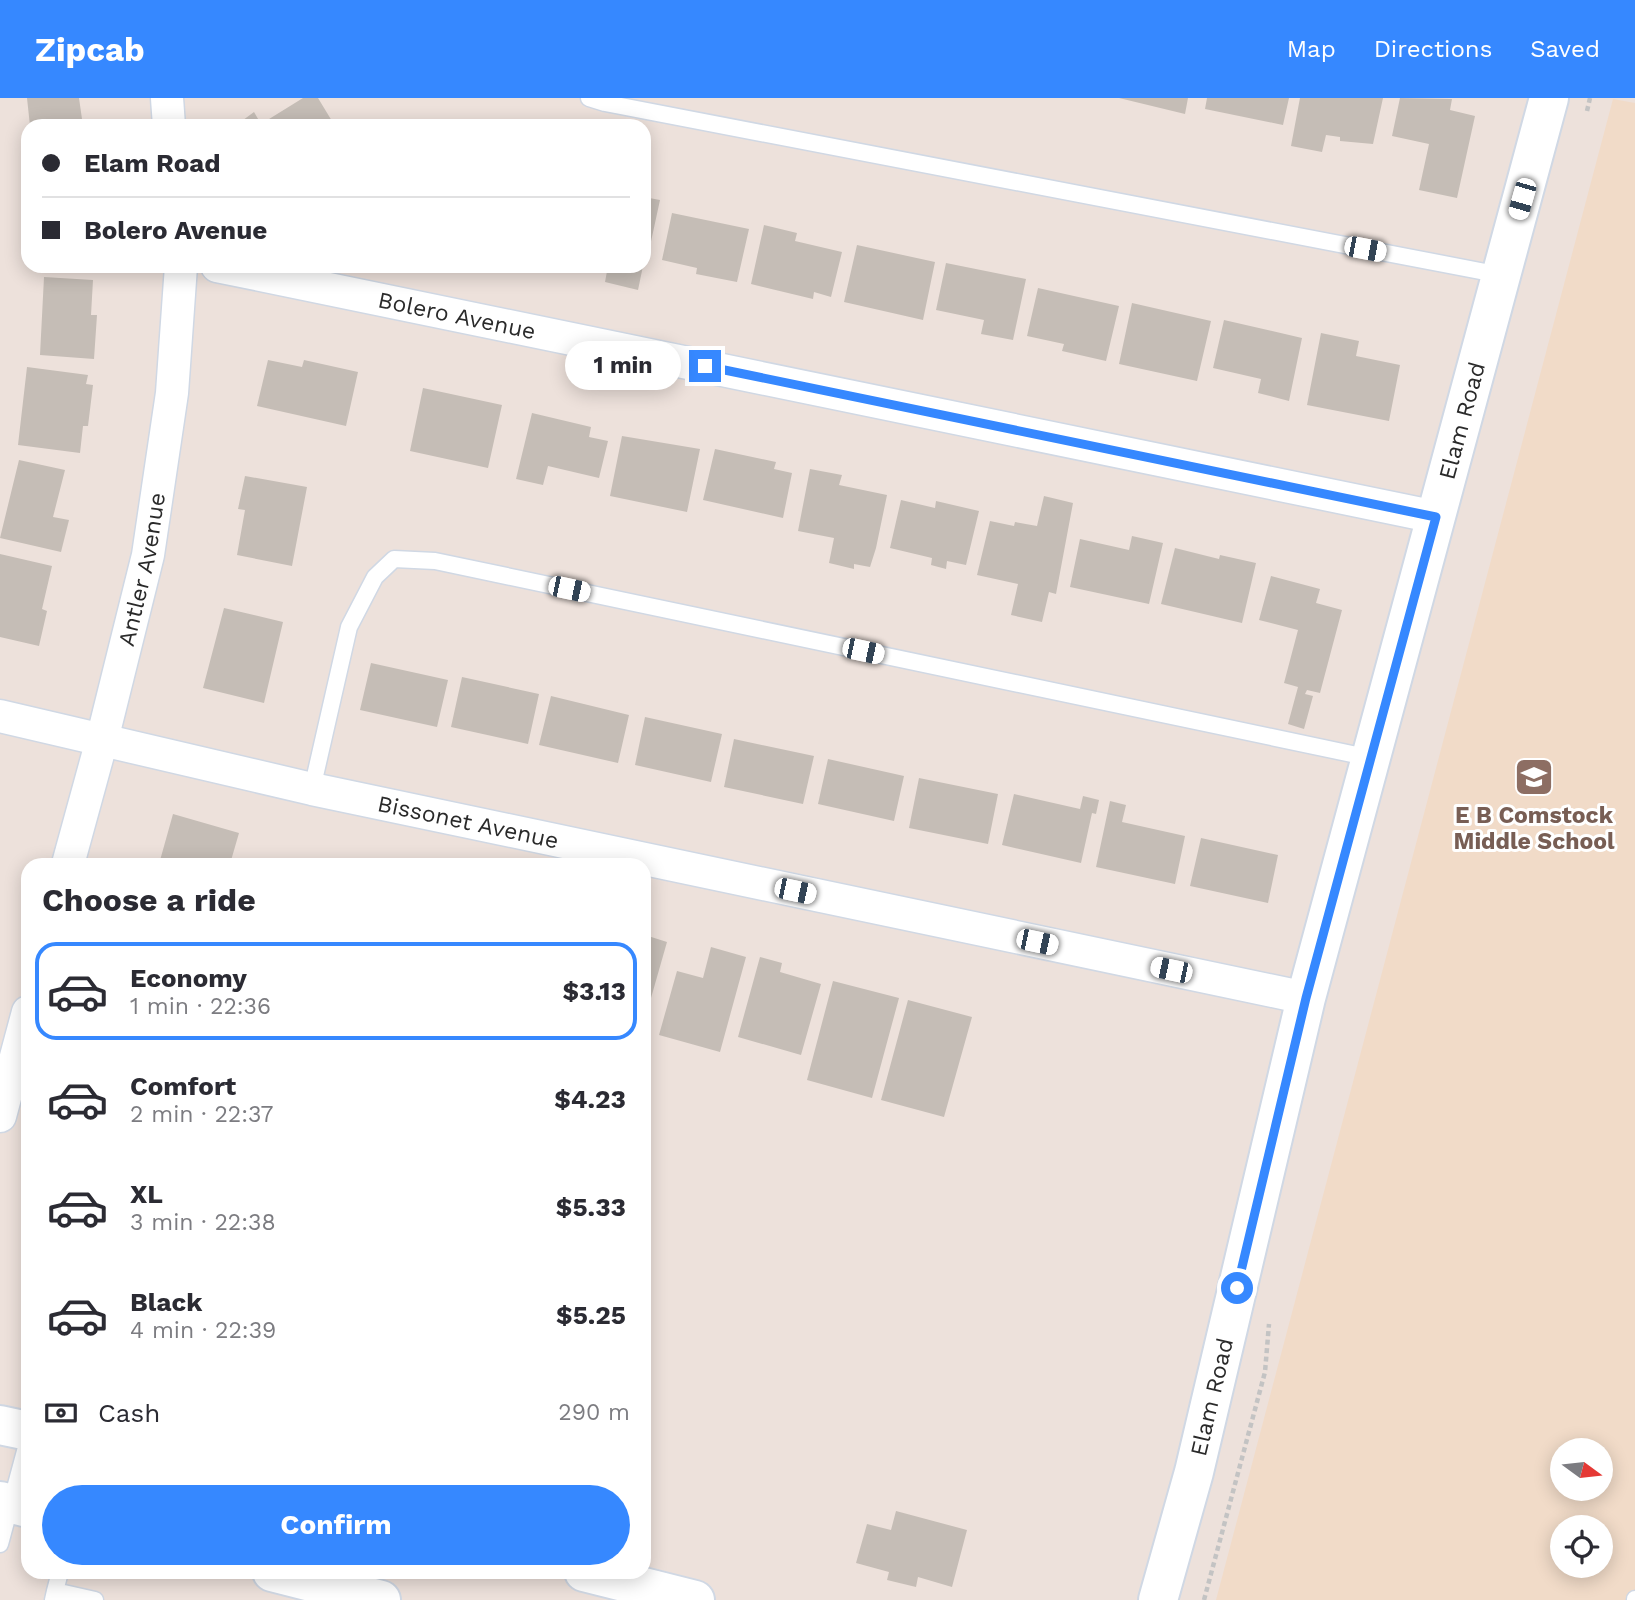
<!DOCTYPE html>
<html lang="en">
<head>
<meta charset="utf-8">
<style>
	body { margin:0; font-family:"Work Sans",sans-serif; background:#f2f2f3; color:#2b2b33; height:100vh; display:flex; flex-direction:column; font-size:26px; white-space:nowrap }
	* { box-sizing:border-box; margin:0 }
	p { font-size:23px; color:#7c7c81 }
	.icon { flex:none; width:38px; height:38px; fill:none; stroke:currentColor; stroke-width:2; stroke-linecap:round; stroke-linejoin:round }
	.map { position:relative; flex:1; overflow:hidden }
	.details { position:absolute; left:21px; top:760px; width:630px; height:721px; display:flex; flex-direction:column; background:#fff; border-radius:21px; box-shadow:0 4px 18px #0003 }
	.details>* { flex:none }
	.banner { position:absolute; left:21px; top:21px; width:630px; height:154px; border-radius:21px; box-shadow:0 4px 18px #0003; display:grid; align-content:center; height:154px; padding:0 21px; background:#fff }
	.needle { width:46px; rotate:105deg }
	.tools { position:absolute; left:1550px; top:1340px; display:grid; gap:14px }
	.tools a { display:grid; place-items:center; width:63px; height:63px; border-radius:50%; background:#fff; box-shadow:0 4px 18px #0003; font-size:35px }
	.end { position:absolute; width:32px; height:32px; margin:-16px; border:9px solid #3688ff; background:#fff; box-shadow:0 0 0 4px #fff }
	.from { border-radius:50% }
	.bubble { position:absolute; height:49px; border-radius:24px; background:#fff; box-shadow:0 4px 18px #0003; font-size:23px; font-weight:700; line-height:49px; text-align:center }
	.car { position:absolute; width:21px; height:42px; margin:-21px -10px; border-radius:9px; box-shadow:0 0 5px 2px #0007; background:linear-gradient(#fff 24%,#345 0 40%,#fff 0 76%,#345 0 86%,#fff 0) }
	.banner b { display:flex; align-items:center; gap:24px; height:66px; font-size:26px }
	.banner b+b { border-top:2px solid #e1e1e2 }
	.banner i { width:18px; height:18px; background:#2b2b33 }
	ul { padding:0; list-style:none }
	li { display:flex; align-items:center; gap:21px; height:98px; margin:0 14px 10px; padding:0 7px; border:4px solid transparent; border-radius:21px }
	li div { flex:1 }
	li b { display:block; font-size:26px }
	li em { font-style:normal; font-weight:700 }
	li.current { border-color:#3688ff }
	li>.icon { width:63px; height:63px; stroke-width:1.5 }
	h2 { padding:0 21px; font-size:32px; line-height:84px }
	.pay { display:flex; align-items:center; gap:18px; height:77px; padding:0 21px; font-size:26px }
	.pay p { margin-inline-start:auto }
	.primary-button { display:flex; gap:14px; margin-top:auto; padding:14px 21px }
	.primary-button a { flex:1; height:80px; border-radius:42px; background:#3688ff; color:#fff; font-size:28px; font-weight:700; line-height:80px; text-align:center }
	header { display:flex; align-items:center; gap:42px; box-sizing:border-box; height:98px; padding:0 35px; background:#3688ff; color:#fff }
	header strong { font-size:33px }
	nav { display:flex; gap:38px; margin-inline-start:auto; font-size:24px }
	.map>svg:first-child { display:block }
</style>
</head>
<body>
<header>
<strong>Zipcab</strong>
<nav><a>Map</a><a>Directions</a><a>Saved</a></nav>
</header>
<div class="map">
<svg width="1635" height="1502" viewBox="0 0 1635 1502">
	<rect width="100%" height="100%" fill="#ede1db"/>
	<path fill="#f1dbc8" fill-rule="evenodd" d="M 1613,1 L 1635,5 L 1635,1502 L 1216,1502 ZM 1563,1353 L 1601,1353 L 1601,1391 L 1563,1391 ZM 1563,1430 L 1601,1430 L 1601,1468 L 1563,1468 Z"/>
	<path fill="#c5bdb6" d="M 27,0 L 79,0 L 83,28 L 30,28 Z
		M 303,0 L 318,0 L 335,28 L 235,28 L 254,14 L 261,26 Z
		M 1119,0 L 1188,0 L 1185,16 Z
		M 1207,0 L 1289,0 L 1283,27 L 1205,11 Z
		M 1300,0 L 1383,0 L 1373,46 L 1340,43 L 1340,39 L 1326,37 L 1322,54 L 1291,48 Z
		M 1400,0 L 1452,1 L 1450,12 L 1475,18 L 1457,100 L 1419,92 L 1429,46 L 1392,38 Z
		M 644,99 L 660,102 L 647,162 L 644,162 Z
		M 672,115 L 749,131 L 737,184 L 696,176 L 697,170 L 662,162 Z
		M 764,127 L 797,135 L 795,143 L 842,154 L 831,199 L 814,194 L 813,201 L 751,186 Z
		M 857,147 L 935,164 L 923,222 L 844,204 Z
		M 946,165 L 1026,181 L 1013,242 L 981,236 L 984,222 L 936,212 Z
		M 608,168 L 643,168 L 638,192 L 605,184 Z
		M 44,179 L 93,182 L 91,217 L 97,217 L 94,261 L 40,257 Z
		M 1038,190 L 1119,208 L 1106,263 L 1062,253 L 1064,246 L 1027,238 Z
		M 1132,205 L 1211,223 L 1197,283 L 1119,266 Z
		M 1224,222 L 1302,240 L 1289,303 L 1258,295 L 1261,281 L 1213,270 Z
		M 1321,235 L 1359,243 L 1356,258 L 1400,267 L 1389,323 L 1307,307 Z
		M 268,262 L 302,269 L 304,262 L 358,274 L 346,328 L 257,308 Z
		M 27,269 L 88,277 L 86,286 L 93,287 L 88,328 L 83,328 L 80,355 L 18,347 Z
		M 423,290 L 502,307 L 488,370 L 410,353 Z
		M 532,315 L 591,329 L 589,339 L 608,343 L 599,380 L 548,368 L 543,387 L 516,381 Z
		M 622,338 L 700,351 L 687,414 L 610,398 Z
		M 715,351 L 776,364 L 774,371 L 792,375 L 783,420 L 703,402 Z
		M 19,362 L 65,372 L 53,419 L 69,422 L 61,454 L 0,440 Z
		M 810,371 L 842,377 L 839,387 L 887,397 L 876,450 L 870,469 L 854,466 L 854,471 L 829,465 L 834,440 L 798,433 Z
		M 245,378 L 307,389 L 292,468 L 237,457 L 245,412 L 238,411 Z
		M 1044,398 L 1073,405 L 1056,496 L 1049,494 L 1042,524 L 1011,517 L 1018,486 L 977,477 L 990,423 L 1014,428 L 1015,424 L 1037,428 Z
		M 901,402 L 935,410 L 936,403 L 979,413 L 966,467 L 947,463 L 946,471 L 931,467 L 932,460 L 890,450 Z
		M 1132,438 L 1163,445 L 1149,506 L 1070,489 L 1080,441 L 1129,452 Z
		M 1175,450 L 1219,461 L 1220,457 L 1256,465 L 1242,525 L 1161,506 Z
		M 0,456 L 52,468 L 42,511 L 47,513 L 39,548 L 0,539 Z
		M 1271,478 L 1320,491 L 1316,505 L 1342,512 L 1320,595 L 1307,592 L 1305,596 L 1313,598 L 1304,631 L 1288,626 L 1298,589 L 1284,585 L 1298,532 L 1259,522 Z
		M 224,510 L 283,524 L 264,605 L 203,590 Z
		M 371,565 L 448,582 L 437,629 L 360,612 Z
		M 462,579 L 539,596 L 528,646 L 451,629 Z
		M 551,598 L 629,617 L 618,665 L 539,647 Z
		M 645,619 L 722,636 L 711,684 L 635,667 Z
		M 734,641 L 814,658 L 803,706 L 724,689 Z
		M 828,661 L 904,678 L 894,723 L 818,706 Z
		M 919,680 L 998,696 L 988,746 L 909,730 Z
		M 1014,696 L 1080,711 L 1083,698 L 1099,702 L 1096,716 L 1092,715 L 1081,765 L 1002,747 Z
		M 1110,703 L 1126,707 L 1122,724 L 1185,738 L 1175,786 L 1096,769 Z
		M 173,716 L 239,735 L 230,766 L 159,766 Z
		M 1201,740 L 1278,757 L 1268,805 L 1190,788 Z
		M 645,837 L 667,844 L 645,921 L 644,840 Z
		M 711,849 L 746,859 L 720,954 L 659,937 L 677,873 L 703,880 Z
		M 760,859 L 782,865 L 780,874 L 821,886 L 801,957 L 738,939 Z
		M 833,883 L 899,900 L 872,1000 L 807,982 Z
		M 908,902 L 972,919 L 944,1019 L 881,1002 Z
		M 896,1413 L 967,1432 L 952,1489 L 918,1479 L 916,1489 L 887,1482 L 889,1474 L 856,1465 L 867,1426 L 891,1432 Z"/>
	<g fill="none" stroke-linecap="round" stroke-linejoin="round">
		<g stroke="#d0d8e4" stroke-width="19">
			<path id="service" d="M 589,0 L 605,5 L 1501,177
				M 312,691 L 349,529 L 375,479 L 394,461 L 435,463 L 1371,660
				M 0,1446 L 28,1342
				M 55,1493 L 60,1474
				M 53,1502 L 55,1493 L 95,1502
				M 1635,1502 L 1635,1501"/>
		</g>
		<g stroke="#d0d8e4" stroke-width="35">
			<g id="minor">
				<path d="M 167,0 L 169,28"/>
				<path id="s1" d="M 217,168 L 1436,419"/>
				<path id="s2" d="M 0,618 L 312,691 L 1306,900"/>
				<path id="s3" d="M 68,766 L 102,642 L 148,457 L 172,295 L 181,168"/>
				<path d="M 0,1018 L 28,914"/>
			</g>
		</g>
		<g stroke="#d0d8e4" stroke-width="42">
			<g id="tertiary">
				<path id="s4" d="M 1158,1502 L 1194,1374 L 1306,900 L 1549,0"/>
			</g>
		</g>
		<g stroke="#d0d8e4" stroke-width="42">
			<path id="secondary" d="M 0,1327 L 28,1333
				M 0,1403 L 28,1410
				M 272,1474 L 381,1502
				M 584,1474 L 695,1502"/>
		</g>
		<path stroke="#c3c3c3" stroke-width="4.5" stroke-dasharray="5 3.5" stroke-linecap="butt" d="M 1587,13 L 1590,0
			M 1204,1502 L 1265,1274 L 1269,1226"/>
		<use href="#service" stroke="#fff" stroke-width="16"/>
		<use href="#minor" stroke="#fff" stroke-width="32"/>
		<use href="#tertiary" stroke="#fff" stroke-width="38"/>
		<use href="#secondary" stroke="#fff" stroke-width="38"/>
	</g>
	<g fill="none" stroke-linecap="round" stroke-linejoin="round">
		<path stroke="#3688ff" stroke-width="9" d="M 705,268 L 1436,419 L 1306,900 L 1237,1190"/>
	</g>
	<defs>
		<g id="school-square" transform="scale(2.0125)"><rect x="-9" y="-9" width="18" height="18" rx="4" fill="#8d6e63" stroke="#fff"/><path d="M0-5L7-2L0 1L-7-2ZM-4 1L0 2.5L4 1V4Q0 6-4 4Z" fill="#fff"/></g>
	</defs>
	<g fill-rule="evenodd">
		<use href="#school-square" x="1534" y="679"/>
	</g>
	<g text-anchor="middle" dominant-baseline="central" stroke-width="6" stroke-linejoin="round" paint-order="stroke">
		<g font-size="23" fill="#2a2a2a" stroke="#fff">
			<text stroke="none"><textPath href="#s1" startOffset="245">Bolero Avenue</textPath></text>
			<text stroke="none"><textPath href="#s4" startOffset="1218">Elam Road</textPath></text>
			<text stroke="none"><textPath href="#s3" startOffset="304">Antler Avenue</textPath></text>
			<text stroke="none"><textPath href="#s2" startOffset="480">Bissonet Avenue</textPath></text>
			<text stroke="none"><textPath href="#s4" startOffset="210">Elam Road</textPath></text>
		</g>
		<g font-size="23" font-weight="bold" fill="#785e54" stroke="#fff">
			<text x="1534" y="717">E B Comstock<tspan x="1534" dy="26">Middle School</tspan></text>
		</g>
	</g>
</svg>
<div class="tools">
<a><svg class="needle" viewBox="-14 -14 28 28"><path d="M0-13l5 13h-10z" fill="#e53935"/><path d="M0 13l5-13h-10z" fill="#7c7c81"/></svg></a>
<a><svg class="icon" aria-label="locate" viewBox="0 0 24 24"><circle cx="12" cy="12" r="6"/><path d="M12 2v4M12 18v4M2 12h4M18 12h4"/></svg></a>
</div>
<i class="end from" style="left:1237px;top:1190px"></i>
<i class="end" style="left:705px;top:268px"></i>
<div class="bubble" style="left:565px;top:243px;width:116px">1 min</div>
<i class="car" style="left:1522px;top:101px;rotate:196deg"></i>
<i class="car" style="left:1365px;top:151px;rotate:101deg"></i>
<i class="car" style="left:569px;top:491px;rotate:102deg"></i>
<i class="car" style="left:863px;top:553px;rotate:102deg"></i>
<i class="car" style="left:795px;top:793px;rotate:102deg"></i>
<i class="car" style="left:1037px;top:844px;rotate:102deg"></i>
<i class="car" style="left:1171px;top:872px;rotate:282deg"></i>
<div class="banner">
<b><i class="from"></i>Elam Road</b>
<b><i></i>Bolero Avenue</b>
</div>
<section class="details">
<h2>Choose a ride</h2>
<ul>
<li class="current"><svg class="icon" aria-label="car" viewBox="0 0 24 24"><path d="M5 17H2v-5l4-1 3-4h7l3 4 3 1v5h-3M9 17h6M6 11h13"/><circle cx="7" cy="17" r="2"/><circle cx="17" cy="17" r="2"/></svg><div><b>Economy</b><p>1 min · 22:36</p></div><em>$3.13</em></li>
<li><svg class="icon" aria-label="car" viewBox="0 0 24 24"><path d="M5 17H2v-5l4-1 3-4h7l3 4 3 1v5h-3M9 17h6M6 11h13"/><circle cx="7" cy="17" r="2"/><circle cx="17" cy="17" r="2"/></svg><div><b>Comfort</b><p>2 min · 22:37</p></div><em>$4.23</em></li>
<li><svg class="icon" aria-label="car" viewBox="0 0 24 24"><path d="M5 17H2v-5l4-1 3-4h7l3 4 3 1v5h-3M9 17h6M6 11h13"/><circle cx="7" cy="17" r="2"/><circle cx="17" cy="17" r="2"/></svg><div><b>XL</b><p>3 min · 22:38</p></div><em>$5.33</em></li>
<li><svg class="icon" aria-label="car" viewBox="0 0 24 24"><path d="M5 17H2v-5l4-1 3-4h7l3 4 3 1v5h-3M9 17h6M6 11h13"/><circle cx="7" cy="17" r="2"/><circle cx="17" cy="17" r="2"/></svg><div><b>Black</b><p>4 min · 22:39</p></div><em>$5.25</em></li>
</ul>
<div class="pay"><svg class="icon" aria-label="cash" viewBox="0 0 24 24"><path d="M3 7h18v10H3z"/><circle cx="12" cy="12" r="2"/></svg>Cash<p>290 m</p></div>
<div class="primary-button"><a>Confirm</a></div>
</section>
</div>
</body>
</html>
